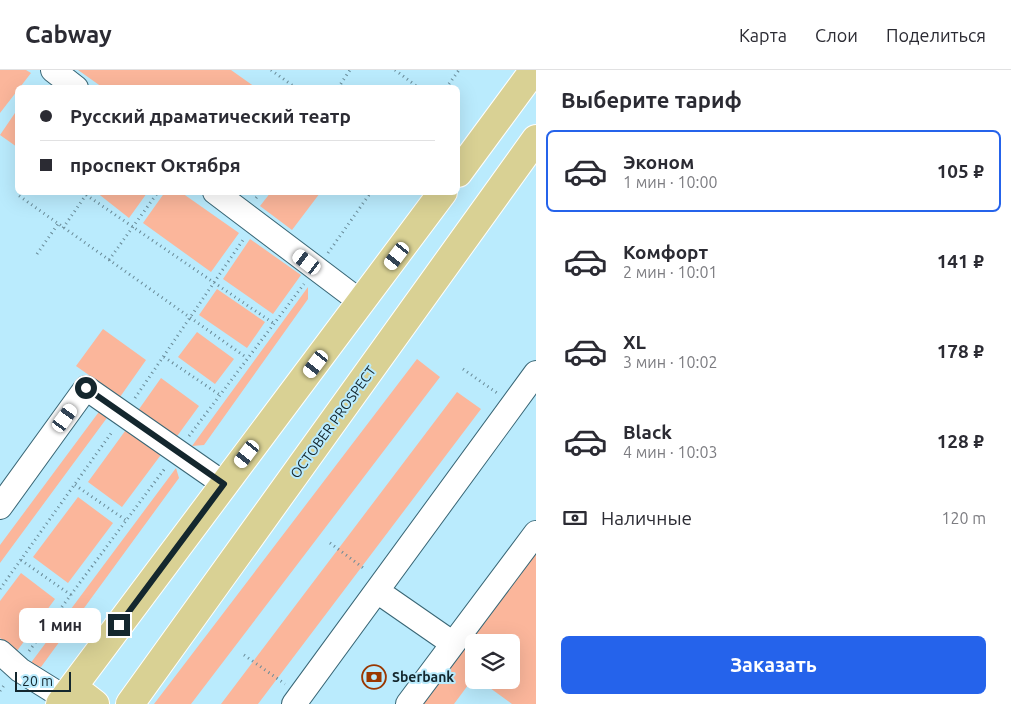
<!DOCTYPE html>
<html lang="ru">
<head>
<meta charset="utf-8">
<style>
	body { margin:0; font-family:Ubuntu,sans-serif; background:#f2f2f3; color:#2b2b33; height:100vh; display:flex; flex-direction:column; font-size:19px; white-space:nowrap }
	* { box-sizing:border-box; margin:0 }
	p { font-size:16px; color:#7c7c81 }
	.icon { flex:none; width:28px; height:28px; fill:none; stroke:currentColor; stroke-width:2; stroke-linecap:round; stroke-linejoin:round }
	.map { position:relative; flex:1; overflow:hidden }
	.drawer { display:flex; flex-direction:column; background:#fff; width:475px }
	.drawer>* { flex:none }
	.banner { position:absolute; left:15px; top:15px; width:445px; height:110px; border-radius:8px; box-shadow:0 5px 20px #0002; display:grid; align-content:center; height:110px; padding:0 25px; background:#fff }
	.controls { position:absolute; left:465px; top:564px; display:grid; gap:10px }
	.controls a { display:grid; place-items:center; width:55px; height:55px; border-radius:8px; background:#fff; box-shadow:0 5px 20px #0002; font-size:25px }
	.scale { position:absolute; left:15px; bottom:12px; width:56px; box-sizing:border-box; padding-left:5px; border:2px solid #14272e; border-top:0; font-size:14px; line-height:18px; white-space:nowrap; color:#14272e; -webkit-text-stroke:4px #baebfd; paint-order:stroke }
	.end { position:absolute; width:22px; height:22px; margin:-11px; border:6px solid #14272e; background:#fff; box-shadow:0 0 0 2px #fff }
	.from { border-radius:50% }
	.bubble { position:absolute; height:35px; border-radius:8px; background:#fff; box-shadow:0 5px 20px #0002; font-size:16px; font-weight:700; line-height:35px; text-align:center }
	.car { position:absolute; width:15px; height:30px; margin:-15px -8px; border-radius:6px; box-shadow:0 0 4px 1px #0007; background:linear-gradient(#fff 24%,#345 0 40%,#fff 0 76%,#345 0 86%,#fff 0) }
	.banner b { display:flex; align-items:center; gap:18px; height:48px; font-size:19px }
	.banner b+b { border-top:1px solid #e1e1e2 }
	.banner i { width:12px; height:12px; background:#2b2b33 }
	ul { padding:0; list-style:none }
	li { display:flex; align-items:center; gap:15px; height:82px; margin:0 10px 8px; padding:0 15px; border:2px solid transparent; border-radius:8px }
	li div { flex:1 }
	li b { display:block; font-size:19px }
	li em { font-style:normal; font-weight:700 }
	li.selected { border-color:#2563eb }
	li>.icon { width:45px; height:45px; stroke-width:1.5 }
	h2 { padding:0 25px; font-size:22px; line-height:60px }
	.pay { display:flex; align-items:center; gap:12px; height:55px; padding:0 25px; font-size:19px }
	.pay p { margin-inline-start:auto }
	.cta { display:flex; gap:10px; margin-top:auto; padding:10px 25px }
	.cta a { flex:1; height:58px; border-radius:8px; background:#2563eb; color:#fff; font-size:20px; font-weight:700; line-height:58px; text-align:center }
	header { display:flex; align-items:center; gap:30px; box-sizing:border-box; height:70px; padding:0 25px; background:#fff; border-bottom:1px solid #e1e1e2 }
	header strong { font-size:24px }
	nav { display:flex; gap:28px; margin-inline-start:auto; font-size:18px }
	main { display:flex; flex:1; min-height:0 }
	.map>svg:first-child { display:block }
</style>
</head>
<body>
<header>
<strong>Cabway</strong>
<nav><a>Карта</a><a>Слои</a><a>Поделиться</a></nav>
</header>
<main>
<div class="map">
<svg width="536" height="634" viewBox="0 0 536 634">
	<rect width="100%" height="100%" fill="#baebfd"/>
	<path fill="#fbb69b" d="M 0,0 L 26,0 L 31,3 L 0,43 Z
		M 78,0 L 231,0 L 255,17 L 102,17 Z
		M 17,40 L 17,77 L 0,65 Z
		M 96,122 L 147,122 L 147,123 L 129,148 Z
		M 165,122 L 182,123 L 239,163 L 211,202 L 143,153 Z
		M 271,122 L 320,122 L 320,123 L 292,160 L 260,136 Z
		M 250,169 L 301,205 L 273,244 L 223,209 Z
		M 308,217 L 308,229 L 204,375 L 192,376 Z
		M 217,219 L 265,252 L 247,278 L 199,245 Z
		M 103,259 L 146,290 L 120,327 L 76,296 Z
		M 197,262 L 234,289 L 215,314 L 178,287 Z
		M 417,289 L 440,307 L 191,634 L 154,634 Z
		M 161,308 L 199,336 L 175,369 L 137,342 Z
		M 457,322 L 481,339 L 258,634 L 221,634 Z
		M 104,335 L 112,341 L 0,493 L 0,475 Z
		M 128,357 L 163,382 L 122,437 L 88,412 Z
		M 176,398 L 179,408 L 41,597 L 30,594 Z
		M 78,427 L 113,453 L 68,513 L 33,487 Z
		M 536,474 L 536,634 L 512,634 L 479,610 L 511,610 L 511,572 L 474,572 L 474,607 L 454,634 L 422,634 Z
		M 21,503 L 55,529 L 17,581 L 0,568 L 0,531 Z"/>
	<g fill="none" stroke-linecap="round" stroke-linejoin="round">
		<g stroke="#396675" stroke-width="26">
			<path id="minor" d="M 53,0 L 76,18
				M 215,122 L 362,233
				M 0,437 L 86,318 L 224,414
				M 377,521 L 452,573
				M 0,582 L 20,600 L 65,628
				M 294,634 L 536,303
				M 408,634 L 536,463"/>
		</g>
		<g stroke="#fff" stroke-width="30">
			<path id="major" d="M 458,103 L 534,0
				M 73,617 L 95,634
				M 60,634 L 443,122
				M 130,634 L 536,69"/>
		</g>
		<path stroke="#688a97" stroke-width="3" stroke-dasharray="1 4" stroke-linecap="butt" d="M 271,0 L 296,18
			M 395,0 L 419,18
			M 338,18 L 350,0
			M 446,18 L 459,0
			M 20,122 L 18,125 L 247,288
			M 82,122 L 273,253
			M 256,128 L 261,122
			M 63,158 L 88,122
			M 328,183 L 371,122
			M 37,184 L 58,154
			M 109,190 L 158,122
			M 164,287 L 220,325
			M 463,299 L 497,323
			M 135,328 L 243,170
			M 189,366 L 304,214
			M 75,415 L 127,451
			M 330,473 L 366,500
			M 21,490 L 71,525
			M 0,519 L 112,362
			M 29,581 L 166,397
			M 244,585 L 285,614
			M 0,621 L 5,614"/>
		<use href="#minor" stroke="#fff" stroke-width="24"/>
		<use href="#major" stroke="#d9d194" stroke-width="28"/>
	</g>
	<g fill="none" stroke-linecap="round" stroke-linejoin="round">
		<path stroke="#14272e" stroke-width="6" d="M 86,318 L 224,414 L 119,555"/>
	</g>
	<defs>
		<g id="bank-ring" transform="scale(1.25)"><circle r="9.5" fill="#baebfd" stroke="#9a3700" stroke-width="1.5"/><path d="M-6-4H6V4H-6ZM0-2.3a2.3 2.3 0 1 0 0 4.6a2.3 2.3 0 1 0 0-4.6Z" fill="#9a3700"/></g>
	</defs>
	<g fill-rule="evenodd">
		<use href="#bank-ring" x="374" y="607"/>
	</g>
	<g text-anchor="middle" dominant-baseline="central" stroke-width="4" stroke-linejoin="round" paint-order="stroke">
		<g font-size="14" fill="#14272e" stroke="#baebfd">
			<text transform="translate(333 352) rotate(-54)">OCTOBER PROSPECT</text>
		</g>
		<g font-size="14" font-weight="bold" fill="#14272e" stroke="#baebfd" text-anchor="start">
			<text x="392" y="607">Sberbank</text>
		</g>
	</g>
</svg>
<div class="controls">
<a><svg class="icon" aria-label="layers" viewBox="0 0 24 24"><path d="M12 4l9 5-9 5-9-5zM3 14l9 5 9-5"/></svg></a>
</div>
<div class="scale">20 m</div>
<i class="end from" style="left:86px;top:318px"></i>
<i class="end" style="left:119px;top:555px"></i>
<div class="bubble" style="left:19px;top:538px;width:82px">1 мин</div>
<i class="car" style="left:397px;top:186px;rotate:217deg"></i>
<i class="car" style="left:307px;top:192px;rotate:307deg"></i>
<i class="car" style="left:316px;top:294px;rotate:217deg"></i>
<i class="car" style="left:65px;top:348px;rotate:36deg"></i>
<i class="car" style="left:247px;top:384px;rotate:217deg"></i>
<div class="banner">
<b><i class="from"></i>Русский драматический театр</b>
<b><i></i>проспект Октября</b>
</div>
</div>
<section class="drawer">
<h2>Выберите тариф</h2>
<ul>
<li class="selected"><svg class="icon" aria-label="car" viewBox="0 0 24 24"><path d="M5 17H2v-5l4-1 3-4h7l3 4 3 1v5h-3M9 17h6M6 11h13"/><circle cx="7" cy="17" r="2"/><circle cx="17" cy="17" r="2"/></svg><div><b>Эконом</b><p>1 мин · 10:00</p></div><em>105 ₽</em></li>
<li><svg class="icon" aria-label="car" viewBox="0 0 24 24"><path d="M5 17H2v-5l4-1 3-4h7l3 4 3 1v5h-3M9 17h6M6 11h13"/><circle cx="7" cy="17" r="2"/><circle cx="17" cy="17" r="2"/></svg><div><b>Комфорт</b><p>2 мин · 10:01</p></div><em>141 ₽</em></li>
<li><svg class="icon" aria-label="car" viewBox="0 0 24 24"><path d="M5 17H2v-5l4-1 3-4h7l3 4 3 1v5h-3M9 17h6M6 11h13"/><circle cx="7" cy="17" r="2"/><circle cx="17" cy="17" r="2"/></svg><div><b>XL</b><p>3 мин · 10:02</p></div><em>178 ₽</em></li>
<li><svg class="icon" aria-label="car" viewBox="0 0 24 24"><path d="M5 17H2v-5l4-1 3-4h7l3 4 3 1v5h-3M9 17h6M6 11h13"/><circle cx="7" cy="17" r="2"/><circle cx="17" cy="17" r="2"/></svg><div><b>Black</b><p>4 мин · 10:03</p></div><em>128 ₽</em></li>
</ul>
<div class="pay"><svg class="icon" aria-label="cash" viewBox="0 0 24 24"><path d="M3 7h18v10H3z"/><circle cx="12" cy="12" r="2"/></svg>Наличные<p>120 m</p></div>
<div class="cta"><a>Заказать</a></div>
</section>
</main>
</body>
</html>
